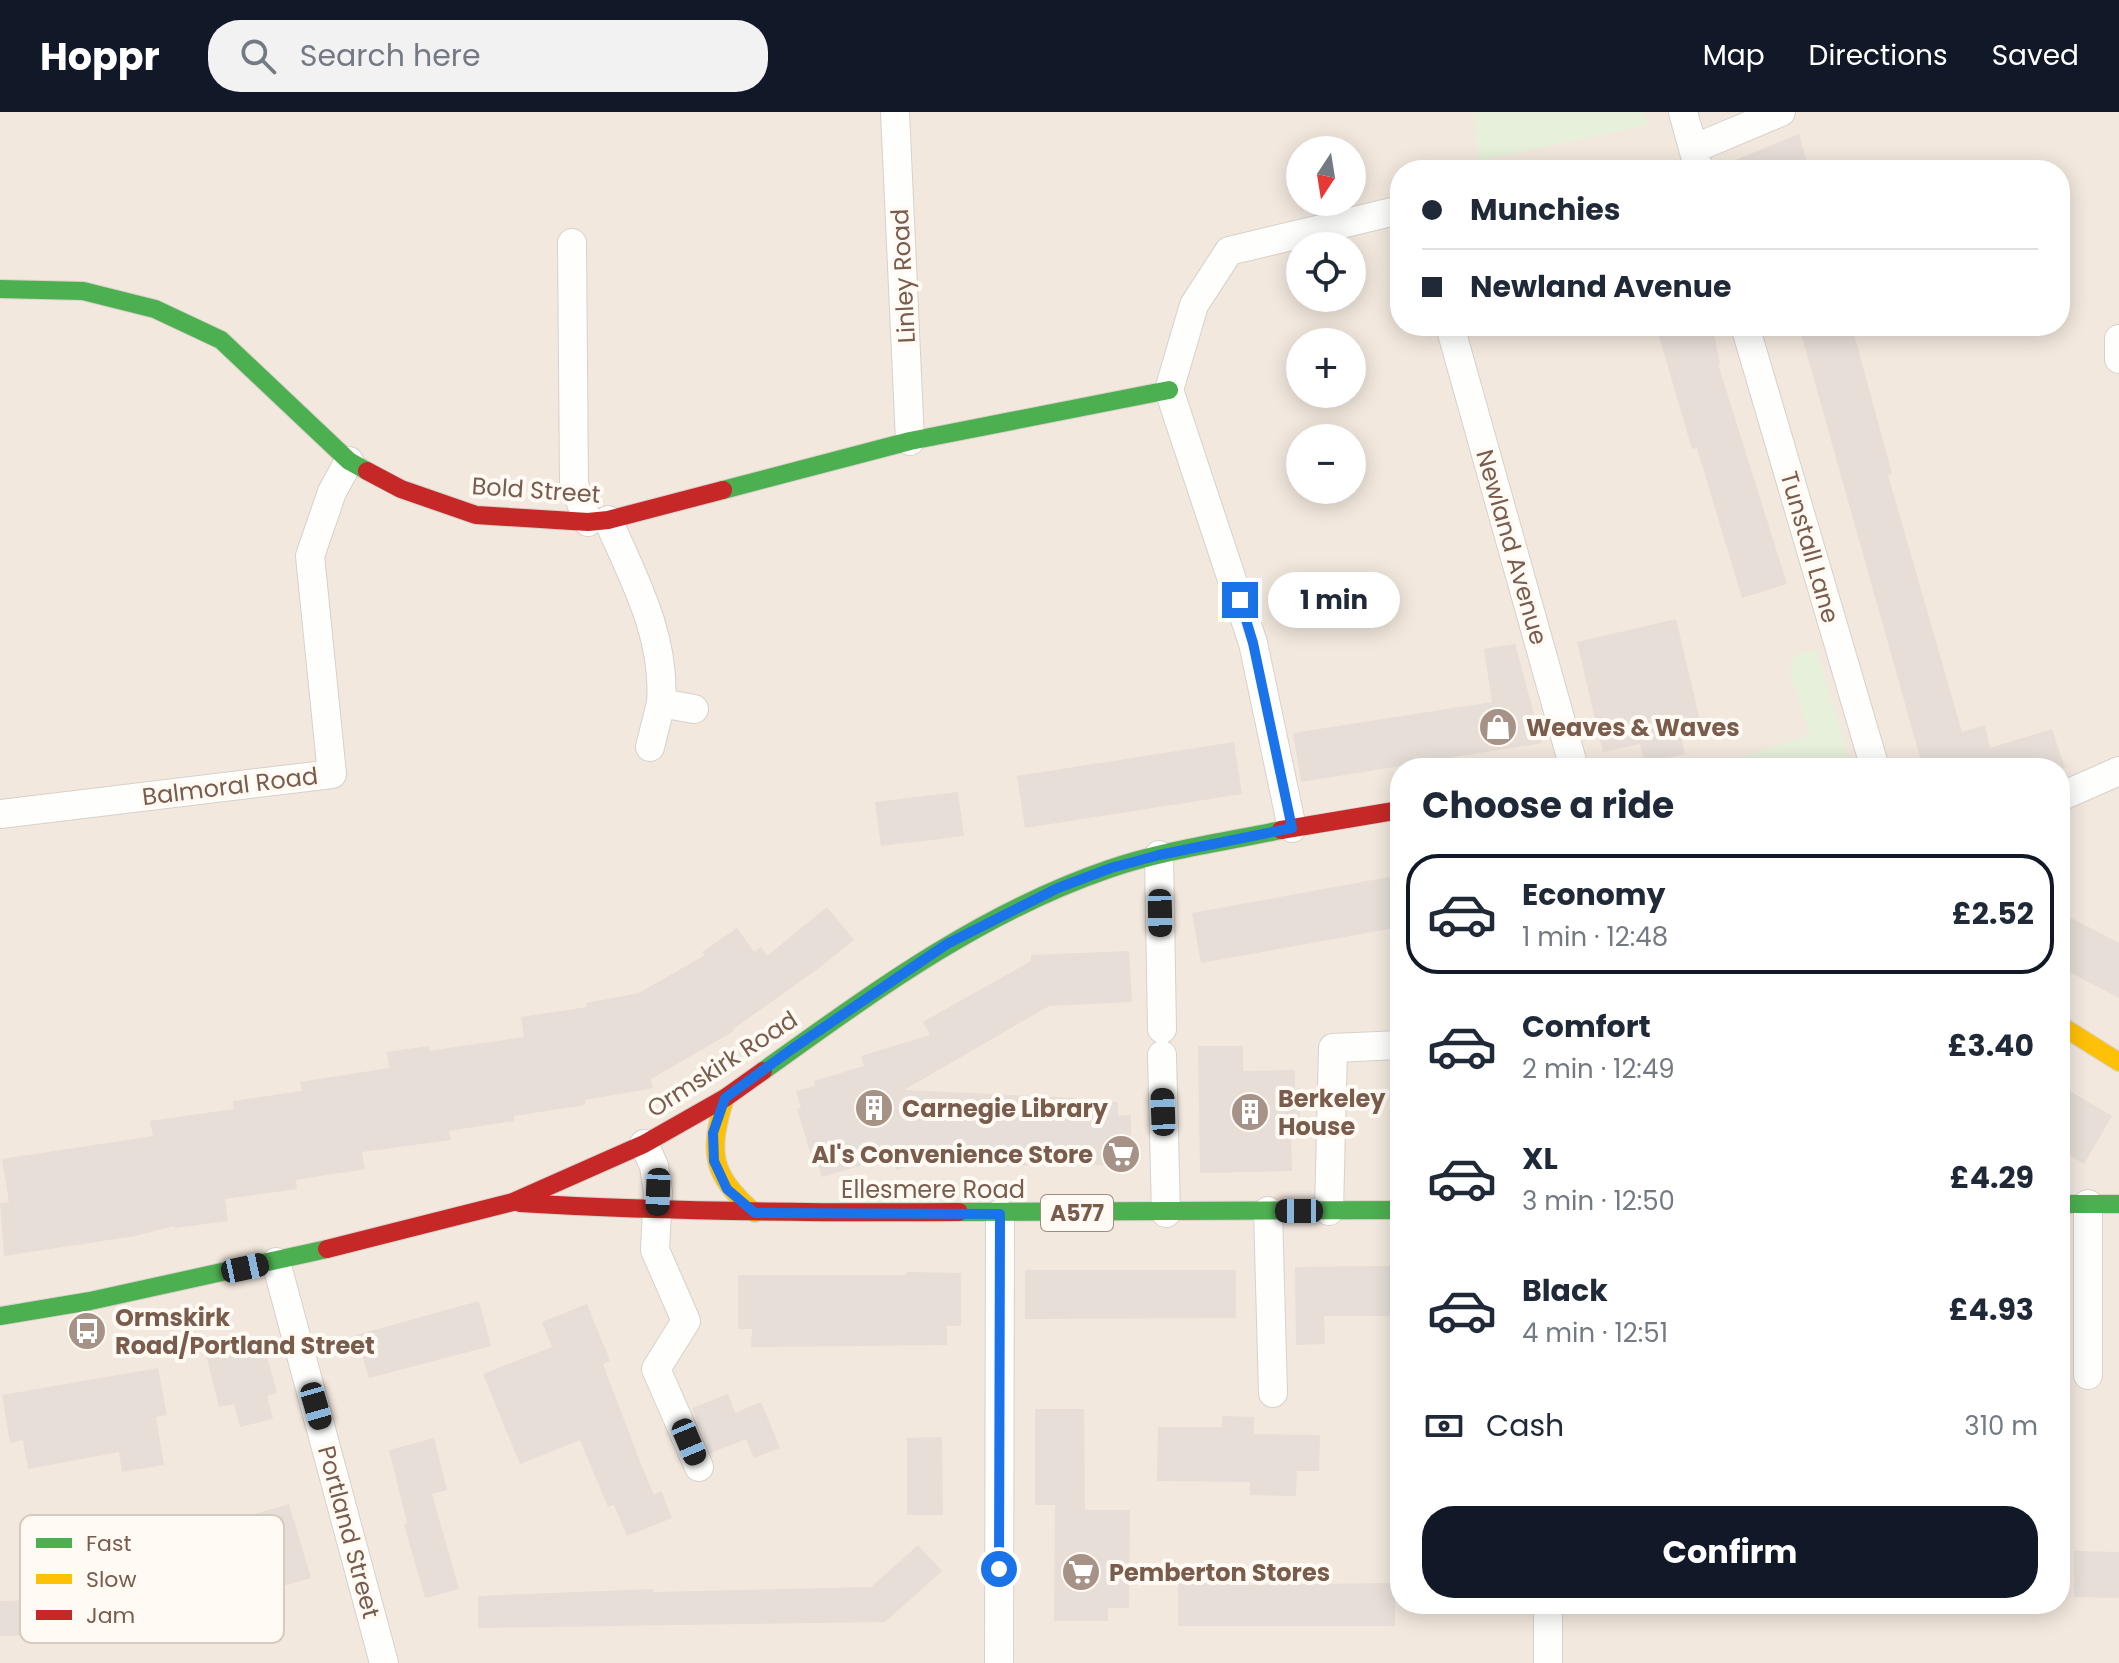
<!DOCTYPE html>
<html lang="en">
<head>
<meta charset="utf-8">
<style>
	body { margin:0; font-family:Poppins,sans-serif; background:#f2f2f3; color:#1f2937; height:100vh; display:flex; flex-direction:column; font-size:30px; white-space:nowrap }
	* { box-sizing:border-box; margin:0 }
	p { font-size:26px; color:#747a83 }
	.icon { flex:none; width:44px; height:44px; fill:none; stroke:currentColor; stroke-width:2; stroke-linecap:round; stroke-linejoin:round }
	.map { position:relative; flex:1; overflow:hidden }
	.side { position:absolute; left:1390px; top:646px; width:680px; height:856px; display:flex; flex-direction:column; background:#fff; border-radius:32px; box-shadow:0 4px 20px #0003 }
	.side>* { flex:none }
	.top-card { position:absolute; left:1390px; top:48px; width:680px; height:176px; border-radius:32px; box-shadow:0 4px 20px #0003; display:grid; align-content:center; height:176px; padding:0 32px; background:#fff }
	.needle { width:52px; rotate:192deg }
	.buttons { position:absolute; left:1286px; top:24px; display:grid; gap:16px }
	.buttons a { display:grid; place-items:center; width:80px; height:80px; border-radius:50%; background:#fff; box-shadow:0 4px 20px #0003; font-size:40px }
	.end { position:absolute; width:36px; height:36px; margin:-18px; border:10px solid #1a73e8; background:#fff; box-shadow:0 0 0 4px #fff }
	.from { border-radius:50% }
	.bubble { position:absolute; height:56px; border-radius:28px; background:#fff; box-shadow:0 4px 20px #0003; font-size:26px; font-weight:700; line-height:56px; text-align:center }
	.car { position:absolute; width:24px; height:48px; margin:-24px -12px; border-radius:10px; box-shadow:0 0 6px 2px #0007; background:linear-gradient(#222 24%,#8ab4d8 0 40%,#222 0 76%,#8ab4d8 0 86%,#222 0) }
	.top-card b { display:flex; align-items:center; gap:28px; height:76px; font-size:30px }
	.top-card b+b { border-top:2px solid #e0e1e3 }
	.top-card i { width:20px; height:20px; background:#1f2937 }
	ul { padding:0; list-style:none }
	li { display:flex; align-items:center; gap:24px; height:120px; margin:0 16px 12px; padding:0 16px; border:4px solid transparent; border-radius:32px }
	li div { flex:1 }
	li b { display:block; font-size:30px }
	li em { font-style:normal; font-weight:700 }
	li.selected { border-color:#111827 }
	li>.icon { width:72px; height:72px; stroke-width:1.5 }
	h2 { padding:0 32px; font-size:36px; line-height:96px }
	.pay { display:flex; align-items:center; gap:20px; height:88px; padding:0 32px; font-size:30px }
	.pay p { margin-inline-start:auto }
	.button { display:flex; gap:16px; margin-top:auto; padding:16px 32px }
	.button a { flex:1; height:92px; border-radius:32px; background:#111827; color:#fff; font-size:32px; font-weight:700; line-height:92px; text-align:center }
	header { display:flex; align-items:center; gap:48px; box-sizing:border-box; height:112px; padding:0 40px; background:#111827; color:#fff }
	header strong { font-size:38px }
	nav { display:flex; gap:44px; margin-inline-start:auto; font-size:28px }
	.search { width:560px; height:72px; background:#f2f2f3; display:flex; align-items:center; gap:20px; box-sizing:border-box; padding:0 28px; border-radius:32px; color:#747a83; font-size:30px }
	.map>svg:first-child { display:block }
</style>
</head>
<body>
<header>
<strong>Hoppr</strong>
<div class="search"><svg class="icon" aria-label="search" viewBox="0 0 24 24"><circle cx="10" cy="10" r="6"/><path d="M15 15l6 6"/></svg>Search here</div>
<nav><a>Map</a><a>Directions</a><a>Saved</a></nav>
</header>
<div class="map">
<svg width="2119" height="1551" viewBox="0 0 2119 1551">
	<rect width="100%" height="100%" fill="#f9f5f0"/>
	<path fill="#f2e8de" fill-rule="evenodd" d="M 0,0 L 2119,0 L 2119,1551 L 0,1551 ZM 1300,38 L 1352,38 L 1352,90 L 1300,90 ZM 1400,58 L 2060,58 L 2060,214 L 1400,214 ZM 1300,134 L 1352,134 L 1352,186 L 1300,186 ZM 1300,230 L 1352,230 L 1352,282 L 1300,282 ZM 1300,326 L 1352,326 L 1352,378 L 1300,378 ZM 1400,656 L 2060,656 L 2060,1492 L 1400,1492 Z"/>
	<path fill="#e7f0db" d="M 1474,0 L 1645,0 L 1647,13 L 1478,49 Z
		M 1816,537 L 1852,656 L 1726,656 L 1732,648 L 1810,623 L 1790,560 L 1794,544 Z"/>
	<path fill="#e6ded7" d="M 1799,22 L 1809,58 L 1716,58 L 1716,56 Z
		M 1656,214 L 1712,214 L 1720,251 L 1718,252 L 1787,472 L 1742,486 L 1697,336 L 1692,337 Z
		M 1799,214 L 1852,214 L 1892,362 L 1888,363 L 1962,620 L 1985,613 L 1990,636 L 2052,617 L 2065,656 L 1923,656 Z
		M 1676,507 L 1702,617 L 1680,622 L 1685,642 L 1645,651 L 1640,632 L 1603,640 L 1577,530 Z
		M 1515,532 L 1542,631 L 1301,670 L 1293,621 L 1492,590 L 1484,537 Z
		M 1234,630 L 1242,682 L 1025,716 L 1017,664 Z
		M 958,680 L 964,724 L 881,734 L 875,690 Z
		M 1400,763 L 1400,815 L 1201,851 L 1192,801 Z
		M 827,795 L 854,828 L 819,856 L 733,917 L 734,919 L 651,967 L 653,976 L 585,988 L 585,993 L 514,1004 L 514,1009 L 449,1019 L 451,1028 L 362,1040 L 365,1057 L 296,1068 L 297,1077 L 225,1087 L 228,1109 L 175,1116 L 174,1114 L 135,1124 L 4,1144 L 0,1091 L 9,1090 L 2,1047 L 153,1024 L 150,1009 L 234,997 L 233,989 L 302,979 L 300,970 L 389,956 L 387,940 L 429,934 L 429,939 L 524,925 L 521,905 L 587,895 L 586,891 L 639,881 L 705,843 L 702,840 L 737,816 L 754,840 L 761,835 L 767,844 Z
		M 2060,800 L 2119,831 L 2119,886 L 2060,855 Z
		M 1129,839 L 1132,890 L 1049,894 L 904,978 L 1076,986 L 1076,988 L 1118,990 L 1118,1004 L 1131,1003 L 1131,1053 L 965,1054 L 965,1037 L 896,1058 L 892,1044 L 822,1065 L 817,1049 L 813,1050 L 797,997 L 801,996 L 796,979 L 815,974 L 814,969 L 864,954 L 861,944 L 930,923 L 923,910 L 1031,849 L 1031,843 Z
		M 1198,934 L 1243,934 L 1243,959 L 1295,958 L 1295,977 L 1300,976 L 1300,1022 L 1291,1023 L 1292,1059 L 1200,1061 Z
		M 2060,973 L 2112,1004 L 2084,1052 L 2060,1037 Z
		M 1371,1154 L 1400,1154 L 1400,1204 L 1324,1204 L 1325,1232 L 1296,1233 L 1295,1155 Z
		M 1025,1158 L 1236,1158 L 1236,1206 L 1025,1207 Z
		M 906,1160 L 961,1161 L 961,1214 L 947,1214 L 947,1233 L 751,1235 L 752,1217 L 738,1217 L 738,1163 L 906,1163 Z
		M 479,1189 L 491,1234 L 369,1266 L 356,1223 Z
		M 587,1192 L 610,1249 L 603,1252 L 641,1352 L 654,1383 L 661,1379 L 672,1406 L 627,1424 L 614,1393 L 608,1395 L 580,1328 L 520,1352 L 483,1262 L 552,1235 L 542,1210 Z
		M 263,1230 L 277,1281 L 267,1284 L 273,1307 L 240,1315 L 234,1292 L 219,1295 L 206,1243 Z
		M 158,1256 L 167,1303 L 156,1305 L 164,1353 L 122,1360 L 119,1340 L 28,1357 L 23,1328 L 10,1331 L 2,1283 Z
		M 728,1282 L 735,1301 L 761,1290 L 780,1336 L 754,1346 L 746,1327 L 711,1341 L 692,1296 Z
		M 1035,1297 L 1084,1297 L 1085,1398 L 1130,1398 L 1129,1496 L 1108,1496 L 1108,1509 L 1054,1509 L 1055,1393 L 1035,1393 Z
		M 1222,1304 L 1254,1305 L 1254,1322 L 1320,1323 L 1319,1359 L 1297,1359 L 1296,1384 L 1250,1383 L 1250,1370 L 1157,1369 L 1158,1315 L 1222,1315 Z
		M 942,1325 L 943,1403 L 907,1403 L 907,1326 Z
		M 434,1326 L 447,1378 L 432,1382 L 459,1477 L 425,1486 L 404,1412 L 407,1411 L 389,1338 Z
		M 289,1392 L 311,1466 L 276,1476 L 255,1402 Z
		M 918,1433 L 942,1459 L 885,1510 L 478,1516 L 478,1484 L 653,1477 L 653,1480 L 871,1475 Z
		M 2074,1439 L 2119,1440 L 2119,1486 L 2074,1485 Z
		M 1238,1470 L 1238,1473 L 1395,1471 L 1395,1514 L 1178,1514 L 1178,1471 Z
		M 157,1485 L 157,1488 L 255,1485 L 256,1520 L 0,1524 L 0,1489 Z"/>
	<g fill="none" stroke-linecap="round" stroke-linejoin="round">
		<g stroke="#d7d1cb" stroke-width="30">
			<path id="street" d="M 895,0 L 910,329
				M 1683,0 L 1699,58
				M 1693,37 L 1781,0
				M 572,131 L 574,372 L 588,410
				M 1450,214 L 1574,656
				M 1745,214 L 1875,656
				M 2119,227 L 2119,247
				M 608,408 C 634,467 666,525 661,591
				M 650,635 L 661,591 L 694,597
				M 2060,685 L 2119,659
				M 0,702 L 332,662 L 310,444 L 332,380 L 349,349
				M 1292,716 L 1253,531 L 1169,278 L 1194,193 L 1229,139 L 1400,98
				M 1159,743 L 1162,917
				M 1162,943 L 1166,1101
				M 644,1032 L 654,1054 L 658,1080 L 655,1138 L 686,1209 L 656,1257 L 699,1355
				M 2088,1092 L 2088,1263
				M 1268,1099 L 1273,1281
				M 1329,1099 L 1333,936 L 1400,933
				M 276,1150 L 384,1551
				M 1548,1492 L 1548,1551
				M 999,1551 L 1000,1102"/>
		</g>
		<g stroke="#d9d2cb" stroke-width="20">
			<path id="fast" d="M 0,177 L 83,179 L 155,197 L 221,228 L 349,349 L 367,359
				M 723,378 L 910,329 L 1169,278
				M 763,959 C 872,881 980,801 1109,757 C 1164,738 1224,730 1281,718
				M 2060,1092 L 2119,1092
				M 959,1100 L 1400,1098
				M 0,1204 L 90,1189 L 327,1137"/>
		</g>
		<g stroke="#d9d2cb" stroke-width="20">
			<path id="slow" d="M 2060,913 L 2119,950
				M 725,986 C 708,1042 711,1062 755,1101"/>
		</g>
		<g stroke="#d9d2cb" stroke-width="20">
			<path id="jam" d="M 367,359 L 401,377 L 476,403 L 588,410 L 608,408 L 723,378
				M 1281,718 L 1400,698
				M 520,1091 C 667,1100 813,1101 959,1100
				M 327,1137 L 513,1090 L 644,1032 L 725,986 L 763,959"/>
		</g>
		<use href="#street" stroke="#fefefd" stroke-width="28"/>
		<use href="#fast" stroke="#4caf50" stroke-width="18"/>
		<use href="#slow" stroke="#ffc107" stroke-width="18"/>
		<use href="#jam" stroke="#c62828" stroke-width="18"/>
	</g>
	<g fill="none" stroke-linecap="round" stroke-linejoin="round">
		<path stroke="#1a73e8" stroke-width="10" d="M 999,1457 L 1000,1102 L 755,1101 L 727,1077 L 714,1049 L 713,1021 L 725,986 L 792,937 L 947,832 L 1058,776 L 1111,756 L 1159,743 L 1292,716 L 1253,531 L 1240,488"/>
	</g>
	<defs>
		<g id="shop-disc" transform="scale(2)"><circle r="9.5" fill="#a69286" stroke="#fffaf3"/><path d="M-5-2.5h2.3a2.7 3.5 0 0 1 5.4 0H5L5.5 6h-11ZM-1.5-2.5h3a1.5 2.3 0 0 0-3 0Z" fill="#fff"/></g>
		<g id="building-disc" transform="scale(2)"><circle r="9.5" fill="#a69286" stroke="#fffaf3"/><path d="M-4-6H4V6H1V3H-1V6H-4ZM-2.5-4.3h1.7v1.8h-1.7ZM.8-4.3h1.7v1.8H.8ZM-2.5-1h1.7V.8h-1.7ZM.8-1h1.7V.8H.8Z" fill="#fff"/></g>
		<g id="supermarket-disc" transform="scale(2)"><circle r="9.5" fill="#a69286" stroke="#fffaf3"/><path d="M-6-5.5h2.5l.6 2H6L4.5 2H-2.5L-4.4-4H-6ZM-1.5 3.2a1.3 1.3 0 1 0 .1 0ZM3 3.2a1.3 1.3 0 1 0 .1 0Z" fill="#fff"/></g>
		<g id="bus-disc" transform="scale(2)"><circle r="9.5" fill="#a69286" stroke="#fffaf3"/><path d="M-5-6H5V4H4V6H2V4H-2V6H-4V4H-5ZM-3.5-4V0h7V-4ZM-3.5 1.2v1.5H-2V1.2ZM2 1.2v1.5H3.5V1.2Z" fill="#fff"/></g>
	</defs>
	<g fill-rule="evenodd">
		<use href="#shop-disc" x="1498" y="615"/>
		<use href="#building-disc" x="874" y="996"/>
		<use href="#building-disc" x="1250" y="1000"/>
		<use href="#supermarket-disc" x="1121" y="1042"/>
		<use href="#bus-disc" x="87" y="1219"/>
		<use href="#supermarket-disc" x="1081" y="1460"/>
	</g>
	<g text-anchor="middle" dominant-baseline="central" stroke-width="8" stroke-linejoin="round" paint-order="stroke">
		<rect fill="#fffaf3" stroke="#a28b7f" stroke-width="2" x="1041" y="1083" width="72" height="36" rx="6"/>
		<g font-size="22" font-weight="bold" fill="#7a5c4d">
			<text x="1077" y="1101">A577</text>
		</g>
		<g font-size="24" fill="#7a5c4d" stroke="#fffaf3">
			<text transform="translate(903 164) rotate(-93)">Linley Road</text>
			<text transform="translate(536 378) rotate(4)">Bold Street</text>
			<text transform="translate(1512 435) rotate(74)">Newland Avenue</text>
			<text transform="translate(1810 435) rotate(74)">Tunstall Lane</text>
			<text transform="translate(230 674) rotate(-7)">Balmoral Road</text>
			<text transform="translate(722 952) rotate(-33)">Ormskirk Road</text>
			<text x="933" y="1077">Ellesmere Road</text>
			<text transform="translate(349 1420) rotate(75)">Portland Street</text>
		</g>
		<g font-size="24" font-weight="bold" fill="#7a5c4d" stroke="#fffaf3" text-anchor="start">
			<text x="1526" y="615">Weaves &amp; Waves</text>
			<text x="1278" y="986">Berkeley<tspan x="1278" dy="28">House</tspan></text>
			<text x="902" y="996">Carnegie Library</text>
			<text x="1093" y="1042" text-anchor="end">Al's Convenience Store</text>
			<text x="115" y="1205">Ormskirk<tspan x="115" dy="28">Road/Portland Street</tspan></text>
			<text x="1109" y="1460">Pemberton Stores</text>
		</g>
	</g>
	<rect x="20" y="1403" width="264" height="128" rx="12" fill="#fffaf3" stroke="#d7cbc1" stroke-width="2"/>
	<rect x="36" y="1426" width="36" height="10" fill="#4caf50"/>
	<rect x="36" y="1462" width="36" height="10" fill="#ffc107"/>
	<rect x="36" y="1498" width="36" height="10" fill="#c62828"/>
	<g font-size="22" fill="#7a5c4d">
		<text x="86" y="1439">Fast</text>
		<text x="86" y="1475">Slow</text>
		<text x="86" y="1511">Jam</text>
	</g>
</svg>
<div class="buttons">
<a><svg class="needle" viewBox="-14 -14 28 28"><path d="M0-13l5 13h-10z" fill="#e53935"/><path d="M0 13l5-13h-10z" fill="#747a83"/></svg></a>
<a><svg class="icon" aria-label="locate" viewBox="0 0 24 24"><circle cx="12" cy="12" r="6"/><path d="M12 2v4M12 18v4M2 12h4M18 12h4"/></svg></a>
<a>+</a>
<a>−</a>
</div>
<i class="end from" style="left:999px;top:1457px"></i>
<i class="end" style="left:1240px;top:488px"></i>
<div class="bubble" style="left:1268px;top:460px;width:132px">1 min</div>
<i class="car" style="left:1160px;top:801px;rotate:179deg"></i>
<i class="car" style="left:1163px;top:1000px;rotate:358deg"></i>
<i class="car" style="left:658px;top:1080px;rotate:182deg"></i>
<i class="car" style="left:1299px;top:1099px;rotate:270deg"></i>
<i class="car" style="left:245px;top:1156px;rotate:78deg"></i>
<i class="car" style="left:316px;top:1294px;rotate:164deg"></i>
<i class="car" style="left:689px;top:1330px;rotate:157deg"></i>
<div class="top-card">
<b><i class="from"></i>Munchies</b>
<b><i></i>Newland Avenue</b>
</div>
<section class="side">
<h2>Choose a ride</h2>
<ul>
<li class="selected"><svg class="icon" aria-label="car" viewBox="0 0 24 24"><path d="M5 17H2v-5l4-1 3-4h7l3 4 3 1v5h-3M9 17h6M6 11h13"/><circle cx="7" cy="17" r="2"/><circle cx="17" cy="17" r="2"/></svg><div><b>Economy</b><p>1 min · 12:48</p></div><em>£2.52</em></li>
<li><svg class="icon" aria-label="car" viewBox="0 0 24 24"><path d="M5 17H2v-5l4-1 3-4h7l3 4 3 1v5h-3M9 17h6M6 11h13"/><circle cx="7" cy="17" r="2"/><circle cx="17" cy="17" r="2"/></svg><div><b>Comfort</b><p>2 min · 12:49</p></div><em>£3.40</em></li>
<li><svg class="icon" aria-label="car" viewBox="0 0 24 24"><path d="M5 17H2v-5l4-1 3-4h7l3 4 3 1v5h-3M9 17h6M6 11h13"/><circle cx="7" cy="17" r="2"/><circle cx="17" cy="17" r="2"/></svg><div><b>XL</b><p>3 min · 12:50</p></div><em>£4.29</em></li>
<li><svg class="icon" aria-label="car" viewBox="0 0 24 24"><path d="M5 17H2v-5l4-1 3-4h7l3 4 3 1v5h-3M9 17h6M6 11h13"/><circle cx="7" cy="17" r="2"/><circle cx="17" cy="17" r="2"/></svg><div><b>Black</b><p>4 min · 12:51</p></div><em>£4.93</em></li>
</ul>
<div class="pay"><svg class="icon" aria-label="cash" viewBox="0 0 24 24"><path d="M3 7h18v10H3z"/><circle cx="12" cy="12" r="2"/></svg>Cash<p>310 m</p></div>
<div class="button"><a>Confirm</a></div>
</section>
</div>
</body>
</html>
